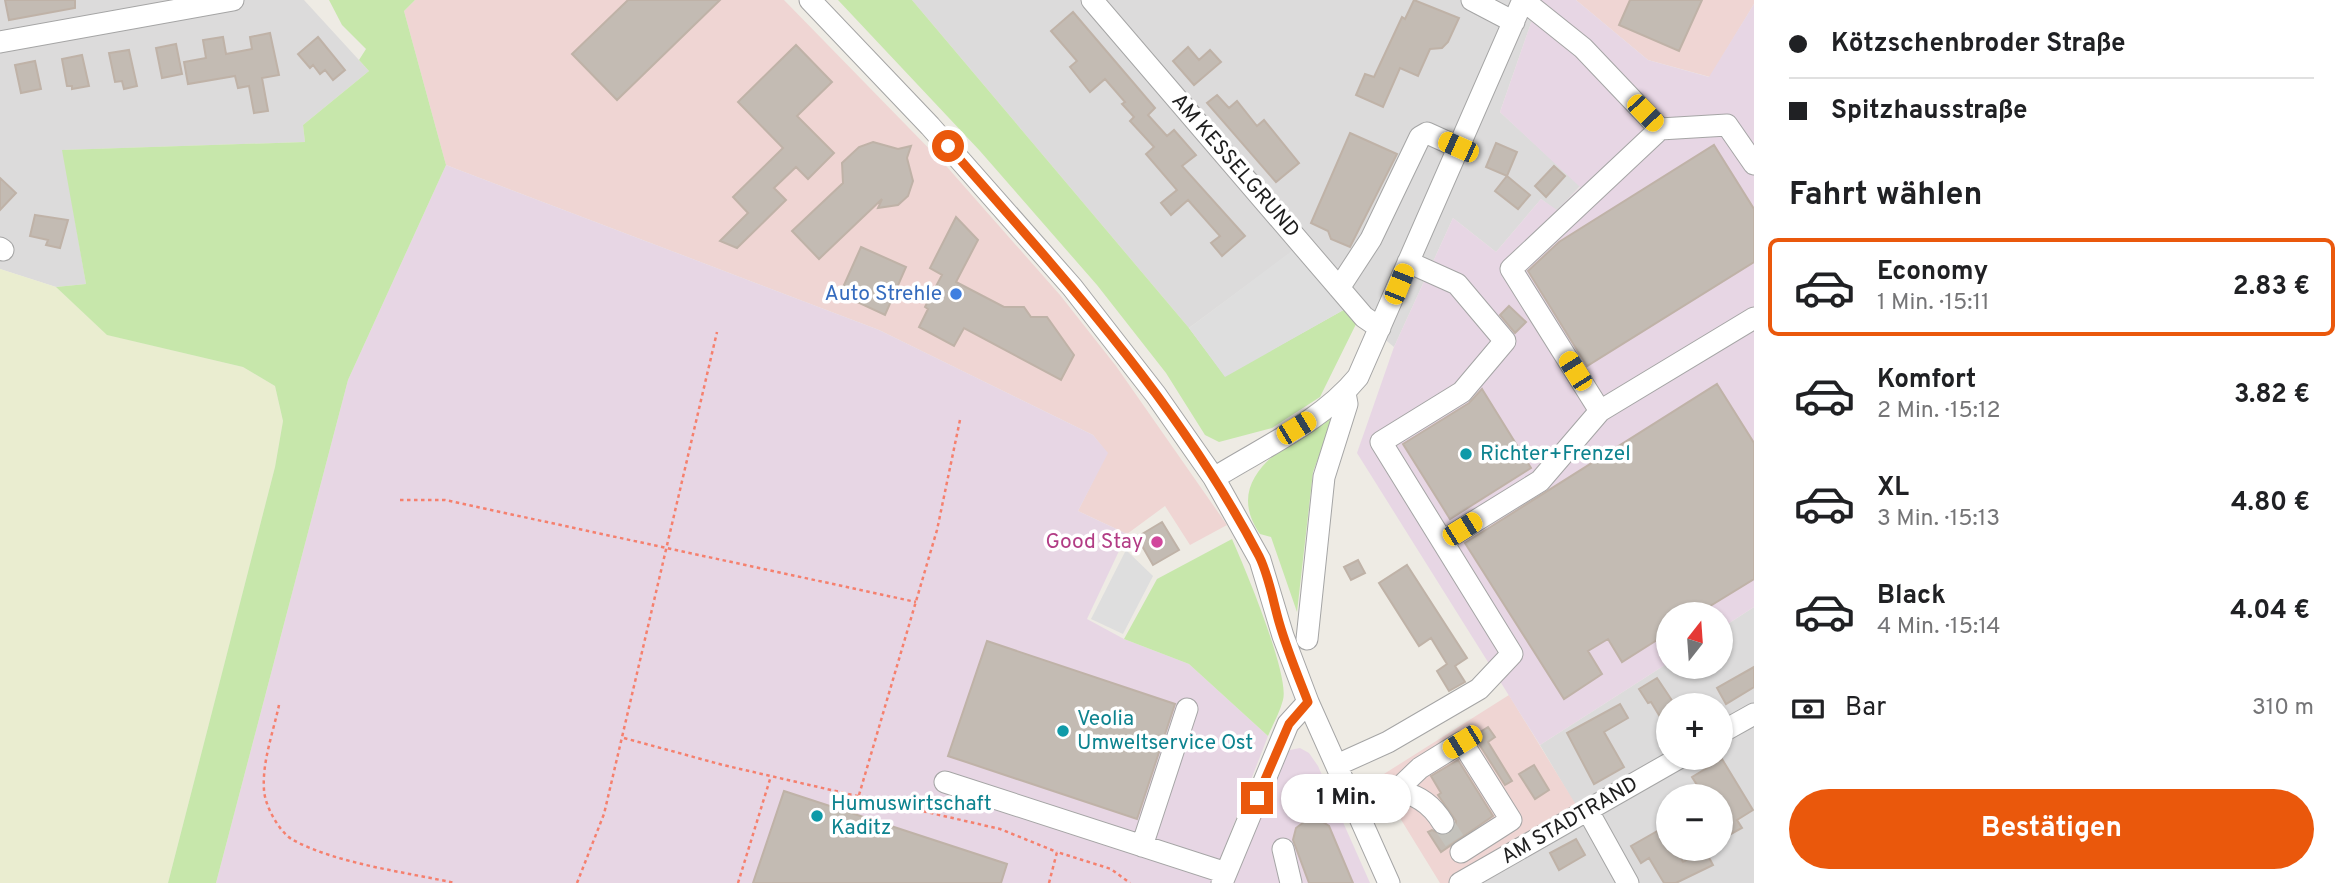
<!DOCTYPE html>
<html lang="de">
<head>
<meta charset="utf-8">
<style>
	body { margin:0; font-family:Overpass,sans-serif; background:#f6f6f6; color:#202124; height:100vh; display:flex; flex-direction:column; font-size:26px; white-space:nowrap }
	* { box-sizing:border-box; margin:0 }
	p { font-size:23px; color:#757577 }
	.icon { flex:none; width:38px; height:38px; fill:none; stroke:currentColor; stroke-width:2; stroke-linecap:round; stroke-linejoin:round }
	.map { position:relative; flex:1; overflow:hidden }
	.drawer { display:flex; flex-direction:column; background:#fff; width:595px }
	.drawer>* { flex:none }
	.hud { display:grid; align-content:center; height:154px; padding:0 35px; background:#fff }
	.needle { width:46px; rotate:17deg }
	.fabs { position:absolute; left:1656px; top:602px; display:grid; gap:14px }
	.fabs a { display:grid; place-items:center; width:77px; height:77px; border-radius:50%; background:#fff; box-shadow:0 2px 5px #0004; font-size:35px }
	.end { position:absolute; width:32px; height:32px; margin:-16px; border:9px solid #ea580c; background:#fff; box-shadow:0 0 0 4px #fff }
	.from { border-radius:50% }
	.bubble { position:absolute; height:49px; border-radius:24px; background:#fff; box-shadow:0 2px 5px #0004; font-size:23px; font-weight:700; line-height:49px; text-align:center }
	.car { position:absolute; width:21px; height:42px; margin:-21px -10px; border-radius:9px; box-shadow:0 0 5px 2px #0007; background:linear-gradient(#f5c518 24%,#345 0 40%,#f5c518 0 76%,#345 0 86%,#f5c518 0) }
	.hud b { display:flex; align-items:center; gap:24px; height:66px; font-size:26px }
	.hud b+b { border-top:2px solid #e0e0e0 }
	.hud i { width:18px; height:18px; background:#202124 }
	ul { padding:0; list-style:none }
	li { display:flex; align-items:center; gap:21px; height:98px; margin:0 14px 10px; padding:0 21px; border:4px solid transparent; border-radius:10px }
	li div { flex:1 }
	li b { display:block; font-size:26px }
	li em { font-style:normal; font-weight:700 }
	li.selected { border-color:#ea580c }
	li>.icon { width:63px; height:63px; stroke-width:1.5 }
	h2 { padding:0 35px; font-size:32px; line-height:84px }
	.pay { display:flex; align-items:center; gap:18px; height:77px; padding:0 35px; font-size:26px }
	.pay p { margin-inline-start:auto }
	.primary-button { display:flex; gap:14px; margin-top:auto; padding:14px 35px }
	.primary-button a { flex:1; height:80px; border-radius:42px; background:#ea580c; color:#fff; font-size:28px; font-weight:700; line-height:80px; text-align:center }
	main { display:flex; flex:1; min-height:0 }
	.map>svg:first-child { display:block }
</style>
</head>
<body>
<main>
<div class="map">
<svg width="1754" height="883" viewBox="0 0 1754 883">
	<rect width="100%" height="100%" fill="#eeebe4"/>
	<path fill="#dcdbdb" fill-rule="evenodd" d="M 0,0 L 304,0 L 369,71 L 303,125 L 305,142 L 63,150 L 86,284 L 56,287 L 0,269 Z
		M 912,0 L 1539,0 L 1500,112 L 1580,186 L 1557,211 L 1541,199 L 1496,252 L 1453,218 L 1394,347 L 1347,308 L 1297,248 L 1189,328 Z
		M 1754,607 L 1754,883 L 1479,883 L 1583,818 L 1540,745 L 1668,663 L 1668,667 L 1720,667 L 1720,629 ZM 1668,705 L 1720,705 L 1720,758 L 1668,758 ZM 1668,796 L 1720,796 L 1720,849 L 1668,849 Z"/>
	<path fill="#efd5d3" d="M 415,0 L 784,0 L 948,168 L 1060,295 L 1116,366 L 1227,525 L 1190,545 L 1165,506 L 1127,534 L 1078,511 L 1107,453 L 1093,435 L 879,330 L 446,165 L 404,11 Z
		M 1576,0 L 1754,0 L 1754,4 L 1710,77 L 1648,60 Z
		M 1509,695 L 1584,818 L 1479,883 L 1440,883 L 1376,779 Z"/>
	<path fill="#e7d6e4" d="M 1539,0 L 1576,0 L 1648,60 L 1709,77 L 1754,4 L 1754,607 L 1720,629 L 1720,614 L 1668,614 L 1668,663 L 1540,745 L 1357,453 L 1394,347 L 1453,218 L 1496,252 L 1541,199 L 1557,210 L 1580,187 L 1500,112 Z
		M 446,165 L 879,330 L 1093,435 L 1108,453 L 1078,511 L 1127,534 L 1087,619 L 1124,639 L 1189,664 L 1268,736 L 1211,883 L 216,883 L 348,380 Z
		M 1300,748 L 1309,753 L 1318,766 L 1370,883 L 1229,883 L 1281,759 L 1290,750 Z"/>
	<path fill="#eaedd0" d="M 0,269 L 56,287 L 108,335 L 243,367 L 275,386 L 283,421 L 275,467 L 168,883 L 0,883 Z"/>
	<path fill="#c7e7ab" d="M 329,0 L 415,0 L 404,11 L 446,165 L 348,380 L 216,883 L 168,883 L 275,467 L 283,421 L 275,386 L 243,367 L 107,335 L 56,287 L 86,284 L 62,150 L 305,142 L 303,125 L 369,71 L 359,60 L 366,49 L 342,25 Z
		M 838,0 L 912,0 L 1189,328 L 1225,376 L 1347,308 L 1359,318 L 1320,397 L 1272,428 L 1219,442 L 1205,435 L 1166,373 L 1097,285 L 980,151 Z
		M 1335,413 L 1313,472 L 1297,612 L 1271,537 L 1260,534 C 1219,475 1293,442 1335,413 Z
		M 1232,539 C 1244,566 1290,675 1283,700 C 1280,712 1273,724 1268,736 L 1189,664 L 1124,639 L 1157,579 Z"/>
	<path fill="#dedede" d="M 1297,247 L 1347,308 L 1225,377 L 1189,328 Z
		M 1126,550 L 1153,576 L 1123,634 L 1091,619 Z"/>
	<path fill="#c3bbb3" stroke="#bfb2a7" stroke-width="2" d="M 5,0 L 75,0 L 75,8 L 9,20 Z
		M 628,0 L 720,0 L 617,100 L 572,54 Z
		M 1414,0 L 1459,18 L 1448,42 L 1442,48 L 1430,49 L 1418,76 L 1400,68 L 1383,107 L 1356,95 L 1365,74 L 1374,77 L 1402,17 L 1405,19 Z
		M 1630,0 L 1702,0 L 1679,51 L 1619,25 Z
		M 1073,12 L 1155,108 L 1148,115 L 1167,136 L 1174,130 L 1196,155 L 1182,166 L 1245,236 L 1222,256 L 1211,243 L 1220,236 L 1188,200 L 1171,215 L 1161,203 L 1177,190 L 1146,154 L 1154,147 L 1130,121 L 1134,117 L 1122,104 L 1125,102 L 1105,79 L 1090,92 L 1070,67 L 1077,61 L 1051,31 Z
		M 270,33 L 279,75 L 262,78 L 268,111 L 254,113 L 249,86 L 238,88 L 235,76 L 188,84 L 184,62 L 206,58 L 203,40 L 223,37 L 226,54 L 252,49 L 250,37 Z
		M 318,37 L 345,70 L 333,80 L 325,70 L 320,74 L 313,65 L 310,68 L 298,54 Z
		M 176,44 L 182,74 L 162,78 L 156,48 Z
		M 796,45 L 832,82 L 797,116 L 834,153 L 808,179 L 796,167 L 774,188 L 786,200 L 737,248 L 720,241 L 748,213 L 733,197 L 783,148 L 738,102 Z
		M 1188,47 L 1199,60 L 1210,50 L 1221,62 L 1194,85 L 1173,61 Z
		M 129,50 L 137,86 L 124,89 L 122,81 L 115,82 L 109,53 Z
		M 82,55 L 89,86 L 72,89 L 72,86 L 67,86 L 62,59 Z
		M 35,61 L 41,89 L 21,93 L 15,65 Z
		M 1217,95 L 1229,108 L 1237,101 L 1257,126 L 1264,120 L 1299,163 L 1276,182 L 1207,103 Z
		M 1350,133 L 1397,154 L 1350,247 L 1331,239 L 1328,231 L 1311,223 Z
		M 873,142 L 898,149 L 911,146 L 907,158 L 913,181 L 908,196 L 898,205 L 878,208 L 882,199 L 819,259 L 792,231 L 843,183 L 842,163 L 859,147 Z
		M 1496,143 L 1517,152 L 1507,176 L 1486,167 Z
		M 1714,145 L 1754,209 L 1754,262 L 1587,366 L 1528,271 L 1559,242 Z
		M 1554,166 L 1565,176 L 1546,197 L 1535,186 Z
		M 1507,176 L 1530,195 L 1518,209 L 1495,191 Z
		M 0,178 L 16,193 L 0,210 Z
		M 35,215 L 68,220 L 60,248 L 46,245 L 48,240 L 30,236 Z
		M 956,217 L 978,240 L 956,282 L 1004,307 L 1024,307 L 1031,317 L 1047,317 L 1074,355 L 1061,380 L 964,328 L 954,346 L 919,327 L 928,309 L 925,307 L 942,275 L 930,268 Z
		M 861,247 L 906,267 L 885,315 L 840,294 Z
		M 1509,306 L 1526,322 L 1515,333 L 1500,315 Z
		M 1717,384 L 1754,443 L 1754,579 L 1697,614 L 1668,614 L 1668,633 L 1622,662 L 1608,639 L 1588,651 L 1602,674 L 1564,699 L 1465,543 Z
		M 1482,389 L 1531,468 L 1450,519 L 1403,444 L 1469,403 Z
		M 1162,522 L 1179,550 L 1153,565 L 1137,537 Z
		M 1358,560 L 1365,573 L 1351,580 L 1344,567 Z
		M 1407,565 L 1467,658 L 1455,666 L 1465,682 L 1449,691 L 1437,671 L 1447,664 L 1431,638 L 1419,646 L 1379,583 Z
		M 987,641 L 1175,704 L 1137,819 L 948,756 Z
		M 1754,667 L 1754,687 L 1726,704 L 1717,688 Z
		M 1657,678 L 1675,705 L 1668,705 L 1668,730 L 1651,702 L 1648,703 L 1639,689 Z
		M 1620,704 L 1628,718 L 1604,732 L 1624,767 L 1594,784 L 1567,733 Z
		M 1488,727 L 1495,737 L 1488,742 L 1512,781 L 1505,785 L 1479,744 L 1482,742 L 1477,734 Z
		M 1722,759 L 1753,810 L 1737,820 L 1742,828 L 1720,840 L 1720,796 L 1704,796 L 1692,777 Z
		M 1458,760 L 1493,816 L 1441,852 L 1428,832 L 1432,830 L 1445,836 L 1455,829 L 1456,821 L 1438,795 L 1441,793 L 1431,776 Z
		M 1534,765 L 1549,790 L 1535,799 L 1519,774 Z
		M 784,791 L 1007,864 L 1001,883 L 753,883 Z
		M 1308,819 L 1318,819 L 1329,826 L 1353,883 L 1309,883 L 1293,840 L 1296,828 Z
		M 1668,825 L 1668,849 L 1676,849 L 1683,862 L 1705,850 L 1713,865 L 1676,883 L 1664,883 L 1649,858 L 1641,863 L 1631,846 Z
		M 1576,839 L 1585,855 L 1559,870 L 1550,853 Z"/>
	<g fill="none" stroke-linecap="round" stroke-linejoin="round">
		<path stroke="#c4c2bc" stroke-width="21" stroke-dasharray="21 10" stroke-linecap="butt" d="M 1443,823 L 1456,843"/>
		<g stroke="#a5a5a5" stroke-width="23">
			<path id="minor" d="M 810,0 L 930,126 L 1072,287 L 1156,395 L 1214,478 L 1260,560 L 1283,636 L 1308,702 L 1389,883
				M 1092,0 L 1364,317 L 1380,328
				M 1472,0 L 1514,22
				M 1523,0 L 1583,48 L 1660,129 L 1727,125 L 1754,164
				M 0,42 L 233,0
				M 1660,129 L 1511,269 L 1600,411 L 1754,318
				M 0,248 L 3,250
				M 1339,288 L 1371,239 L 1420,137 L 1427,133 L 1458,147
				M 1214,478 C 1262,448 1321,422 1358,377 L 1523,0
				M 1443,541 L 1540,481 L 1600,411
				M 1307,639 L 1324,477 L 1347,404 L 1345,393
				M 1720,733 L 1754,714
				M 1337,765 L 1388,742 L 1479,689 L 1512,654 L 1381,442 L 1462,392 L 1505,341 L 1457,284 L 1408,262
				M 945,782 L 1226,873
				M 1397,790 L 1420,768 L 1462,742 L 1511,820 L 1461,852
				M 1353,801 C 1388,785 1422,788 1443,823
				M 1588,811 L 1628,883
				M 1142,846 L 1187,709
				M 1283,849 L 1291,883
				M 1222,883 L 1288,724 L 1308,702
				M 1460,883 L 1679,758"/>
		</g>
		<path stroke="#f5806e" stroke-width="2.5" stroke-dasharray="3.5 3.5" stroke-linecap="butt" d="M 400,500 L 445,500 L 916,602
			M 279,705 C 273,733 262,762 264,790 C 265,806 279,832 293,840 C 338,864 405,872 455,883
			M 624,738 L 723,765 L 1000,829 L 1057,852
			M 859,795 L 937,530 L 960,420
			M 577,883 L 604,814 L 717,332
			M 738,883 L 771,776
			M 1049,883 L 1057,852 L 1111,869 L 1130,883"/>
		<use href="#minor" stroke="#fff" stroke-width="21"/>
	</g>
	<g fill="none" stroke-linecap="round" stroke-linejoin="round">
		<path stroke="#ea580c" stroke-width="9" d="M 948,146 C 1061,274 1179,403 1259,556 C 1269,576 1273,601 1279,622 C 1287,650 1298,676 1308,702 L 1289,724 L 1257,798"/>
	</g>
	<circle fill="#3f7fe0" stroke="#fff" stroke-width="2.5" cx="956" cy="294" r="7"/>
	<g fill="#0f9aa8" stroke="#fff" stroke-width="2.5">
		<circle cx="1466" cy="454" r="7"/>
		<circle cx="1063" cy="731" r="7"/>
		<circle cx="817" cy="816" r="7"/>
	</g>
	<circle fill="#d1479c" stroke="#fff" stroke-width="2.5" cx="1157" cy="542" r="7"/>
	<g text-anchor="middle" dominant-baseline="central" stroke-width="7" stroke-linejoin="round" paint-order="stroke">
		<g font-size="21" fill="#1e1e1e" stroke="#fff">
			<text transform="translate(1235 166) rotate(49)">AM KESSELGRUND</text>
			<text transform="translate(1570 821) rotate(-30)">AM STADTRAND</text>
		</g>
		<g font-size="21" fill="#366cbe" stroke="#fff" text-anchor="end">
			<text x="942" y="294">Auto Strehle</text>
		</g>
		<g font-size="21" fill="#0d838f" stroke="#fff" text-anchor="start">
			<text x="1480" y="454">Richter+Frenzel</text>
			<text x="1077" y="719">Veolia<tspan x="1077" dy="24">Umweltservice Ost</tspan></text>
			<text x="831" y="804">Humuswirtschaft<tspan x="831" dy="24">Kaditz</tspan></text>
		</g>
		<g font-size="21" fill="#b23c85" stroke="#fff" text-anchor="end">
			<text x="1143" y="542">Good Stay</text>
		</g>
	</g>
</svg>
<div class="fabs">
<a><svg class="needle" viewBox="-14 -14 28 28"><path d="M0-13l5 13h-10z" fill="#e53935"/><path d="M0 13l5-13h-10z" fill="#757577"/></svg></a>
<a>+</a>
<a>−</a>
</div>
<i class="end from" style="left:948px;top:146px"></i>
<i class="end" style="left:1257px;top:798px"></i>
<div class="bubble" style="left:1281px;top:774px;width:130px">1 Min.</div>
<i class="car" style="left:1645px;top:113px;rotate:136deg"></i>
<i class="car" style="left:1458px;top:147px;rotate:294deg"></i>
<i class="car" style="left:1399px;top:284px;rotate:22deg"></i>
<i class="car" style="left:1575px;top:371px;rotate:328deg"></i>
<i class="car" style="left:1296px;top:428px;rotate:59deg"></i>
<i class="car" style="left:1462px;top:529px;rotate:58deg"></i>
<i class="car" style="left:1462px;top:742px;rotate:238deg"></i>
</div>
<section class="drawer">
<div class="hud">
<b><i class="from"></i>Kötzschenbroder Straße</b>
<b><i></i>Spitzhausstraße</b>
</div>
<h2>Fahrt wählen</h2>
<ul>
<li class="selected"><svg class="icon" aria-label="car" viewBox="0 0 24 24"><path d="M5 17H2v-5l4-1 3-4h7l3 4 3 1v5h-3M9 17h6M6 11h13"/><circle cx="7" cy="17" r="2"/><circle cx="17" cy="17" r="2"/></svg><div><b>Economy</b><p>1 Min. · 15:11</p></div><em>2.83 €</em></li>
<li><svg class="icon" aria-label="car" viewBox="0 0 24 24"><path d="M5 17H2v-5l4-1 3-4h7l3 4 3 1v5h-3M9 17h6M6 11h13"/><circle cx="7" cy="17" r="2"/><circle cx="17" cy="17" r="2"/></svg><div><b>Komfort</b><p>2 Min. · 15:12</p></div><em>3.82 €</em></li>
<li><svg class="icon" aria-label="car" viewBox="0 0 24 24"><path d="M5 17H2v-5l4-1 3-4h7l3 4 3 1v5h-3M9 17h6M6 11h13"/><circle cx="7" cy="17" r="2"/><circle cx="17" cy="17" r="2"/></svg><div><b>XL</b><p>3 Min. · 15:13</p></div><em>4.80 €</em></li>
<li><svg class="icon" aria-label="car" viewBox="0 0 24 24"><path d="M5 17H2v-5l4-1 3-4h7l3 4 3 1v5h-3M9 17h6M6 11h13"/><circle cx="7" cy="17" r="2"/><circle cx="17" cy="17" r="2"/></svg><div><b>Black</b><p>4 Min. · 15:14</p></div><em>4.04 €</em></li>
</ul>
<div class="pay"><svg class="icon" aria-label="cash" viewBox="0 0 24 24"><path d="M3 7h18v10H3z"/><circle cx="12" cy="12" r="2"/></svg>Bar<p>310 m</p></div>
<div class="primary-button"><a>Bestätigen</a></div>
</section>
</main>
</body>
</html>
